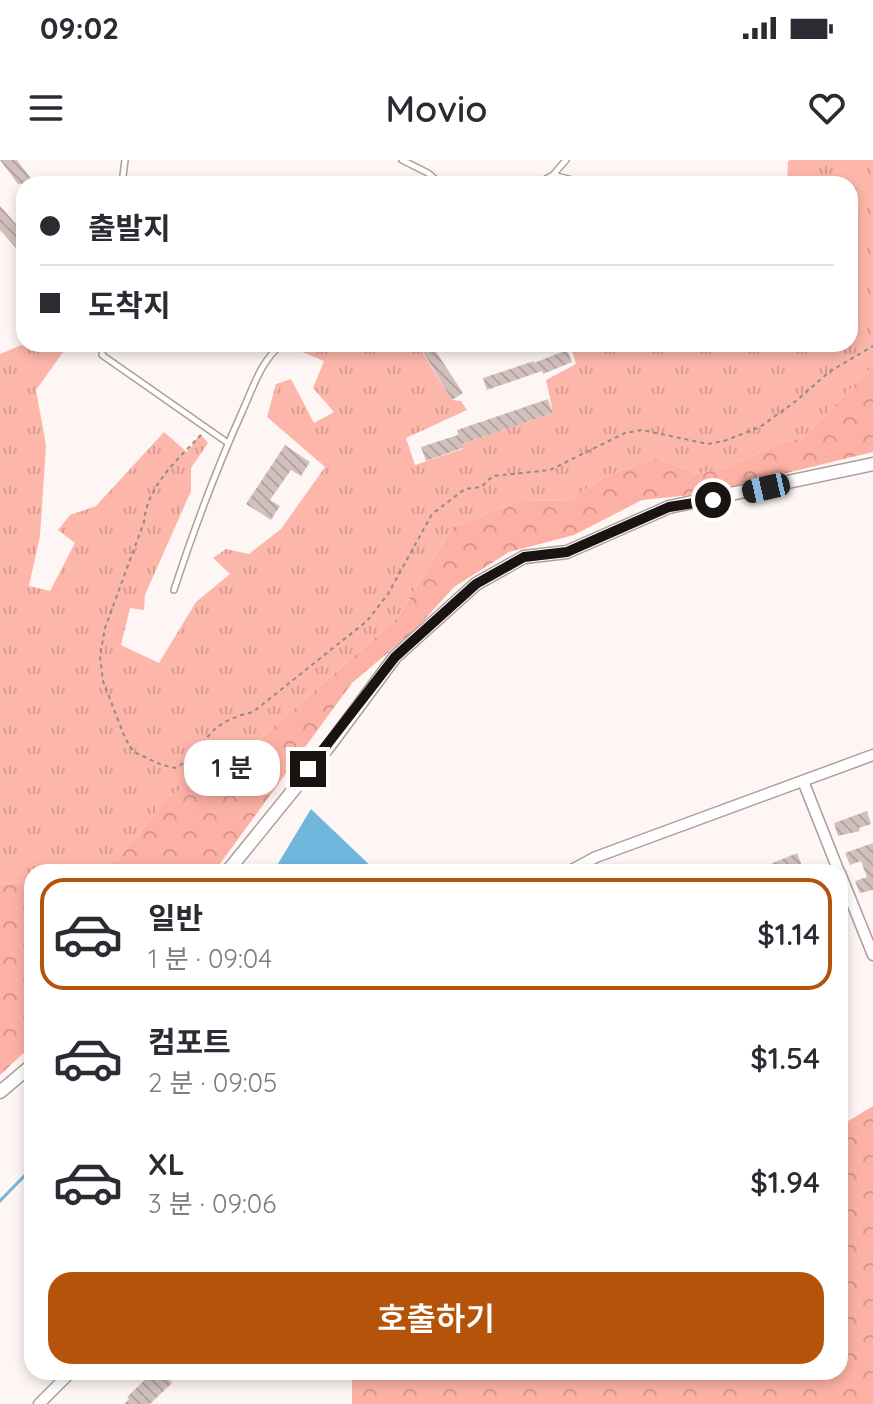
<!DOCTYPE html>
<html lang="ko">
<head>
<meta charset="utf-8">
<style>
	body { margin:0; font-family:Quicksand,"Noto Sans KR",sans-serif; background:#f7f7f7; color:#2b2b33; height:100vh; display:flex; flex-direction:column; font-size:30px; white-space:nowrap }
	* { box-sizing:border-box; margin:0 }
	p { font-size:26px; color:#7c7c81 }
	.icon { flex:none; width:44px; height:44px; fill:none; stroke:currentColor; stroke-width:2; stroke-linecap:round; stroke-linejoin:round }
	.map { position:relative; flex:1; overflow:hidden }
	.side { position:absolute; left:24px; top:704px; width:824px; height:516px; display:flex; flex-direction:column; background:#fff; border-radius:24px; box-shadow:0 4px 12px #0003 }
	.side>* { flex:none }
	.guide { position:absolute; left:16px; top:16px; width:842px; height:176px; border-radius:24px; box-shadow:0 4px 12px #0003; display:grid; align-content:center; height:176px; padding:0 24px; background:#fff }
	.end { position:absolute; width:36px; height:36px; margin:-18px; border:10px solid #191312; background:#fff; box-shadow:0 0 0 4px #fff }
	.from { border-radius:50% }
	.bubble { position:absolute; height:56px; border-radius:24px; background:#fff; box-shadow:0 4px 12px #0003; font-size:26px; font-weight:600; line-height:56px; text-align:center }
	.car { position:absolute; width:24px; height:48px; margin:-24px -12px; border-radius:10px; box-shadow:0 0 6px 2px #0007; background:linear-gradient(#222 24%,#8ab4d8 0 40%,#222 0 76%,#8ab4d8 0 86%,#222 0) }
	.guide b { display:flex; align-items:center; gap:28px; height:76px; font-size:30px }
	.guide b+b { border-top:2px solid #e1e1e2 }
	.guide i { width:20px; height:20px; background:#2b2b33 }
	ul { padding:14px 0 0; list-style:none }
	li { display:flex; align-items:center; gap:24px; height:112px; margin:0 16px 12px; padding:0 8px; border:4px solid transparent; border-radius:24px }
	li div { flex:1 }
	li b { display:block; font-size:30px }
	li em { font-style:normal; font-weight:600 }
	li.on { border-color:#b45309 }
	li>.icon { width:72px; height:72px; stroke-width:1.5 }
	.primary-button { display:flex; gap:16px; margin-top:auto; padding:16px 24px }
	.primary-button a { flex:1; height:92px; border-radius:24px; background:#b45309; color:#fff; font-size:32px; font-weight:600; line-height:92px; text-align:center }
	.status { display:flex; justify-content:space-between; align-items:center; height:56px; padding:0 40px; background:#fff; direction:ltr }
	.status svg { height:22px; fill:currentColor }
	header { display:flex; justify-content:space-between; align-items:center; height:104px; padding:0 24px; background:#fff; font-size:36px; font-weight:600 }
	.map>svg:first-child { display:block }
</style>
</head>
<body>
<div class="status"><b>09:02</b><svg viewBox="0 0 49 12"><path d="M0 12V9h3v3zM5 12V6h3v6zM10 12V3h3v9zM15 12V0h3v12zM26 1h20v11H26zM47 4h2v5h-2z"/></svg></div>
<header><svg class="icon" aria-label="menu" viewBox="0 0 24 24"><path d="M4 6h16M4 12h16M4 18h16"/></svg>Movio<svg class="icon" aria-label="heart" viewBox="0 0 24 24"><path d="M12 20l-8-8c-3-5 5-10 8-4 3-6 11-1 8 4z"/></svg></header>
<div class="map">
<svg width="873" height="1244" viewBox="0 0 873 1244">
	<defs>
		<pattern id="grass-tufts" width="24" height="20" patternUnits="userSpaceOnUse" patternTransform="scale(2)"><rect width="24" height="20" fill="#fdb6aa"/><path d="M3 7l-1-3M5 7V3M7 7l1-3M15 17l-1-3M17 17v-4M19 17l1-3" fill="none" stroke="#d89c91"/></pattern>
		<pattern id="forest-crowns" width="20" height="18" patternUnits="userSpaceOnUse" patternTransform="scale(2)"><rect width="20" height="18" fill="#fdb1a5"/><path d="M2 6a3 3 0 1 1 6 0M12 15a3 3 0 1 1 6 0" fill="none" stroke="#d8978d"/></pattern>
		<pattern id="building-back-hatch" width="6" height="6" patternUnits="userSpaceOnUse" patternTransform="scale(2)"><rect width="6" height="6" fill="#d2c0bd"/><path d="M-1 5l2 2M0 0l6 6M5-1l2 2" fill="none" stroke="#b4a4a1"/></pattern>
	</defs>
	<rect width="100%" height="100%" fill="#fef6f5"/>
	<path fill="url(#grass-tufts)" d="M 791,0 L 873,0 L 873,206 L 803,278 L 781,283 L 727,307 L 697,314 L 655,298 L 604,317 L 570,341 L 523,340 L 453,367 L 398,457 L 251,587 L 167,638 L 118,699 L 84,712 L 32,712 L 32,720 L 0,725 L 0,194 L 24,184 L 69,184 L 36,230 L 46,285 L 40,376 L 29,426 L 50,431 L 75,383 L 58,370 L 70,355 L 96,346 L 164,272 L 187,292 L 200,274 L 208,283 L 191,308 L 191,331 L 145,435 L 144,450 L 130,448 L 121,485 L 159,503 L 196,442 L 230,414 L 213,398 L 226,389 L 249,394 L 281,369 L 325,307 L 267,257 L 276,224 L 291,219 L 314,263 L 334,252 L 313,228 L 324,201 L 302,192 L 298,184 L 417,184 L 452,240 L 461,241 L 467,250 L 406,278 L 415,305 L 463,289 L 462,284 L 553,253 L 546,220 L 576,204 L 570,184 L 850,184 L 850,24 L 787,24 L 788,1 Z"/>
	<path fill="url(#forest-crowns)" d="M 873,206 L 873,292 L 701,334 L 642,340 L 574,375 L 509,392 L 454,427 L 416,469 L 352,523 L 214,712 L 84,712 L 118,699 L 167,638 L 251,587 L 398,457 L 453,367 L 523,340 L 570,341 L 604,317 L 655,298 L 697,314 L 727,307 L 781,283 L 803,278 Z
		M 32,720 L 32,885 L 0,915 L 0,725 Z
		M 873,946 L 873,1244 L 352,1244 L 352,1212 L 840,1212 L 840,966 Z"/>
	<path fill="#70b7de" d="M 311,649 L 377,712 L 273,712 Z"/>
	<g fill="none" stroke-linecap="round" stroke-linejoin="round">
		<path stroke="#70b7de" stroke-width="3" d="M 0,1041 L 32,1008"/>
	</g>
	<path fill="url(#building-back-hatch)" d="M 0,0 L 17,0 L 35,24 L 18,24 Z
		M 0,46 L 24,73 L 24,97 L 0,70 Z
		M 418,184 L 431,184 L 463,233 L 452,240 Z
		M 567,190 L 572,202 L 543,214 L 542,211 L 487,230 L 483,218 L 534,201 L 534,203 Z
		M 548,239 L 553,253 L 462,284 L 463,288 L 426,301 L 421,287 L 458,275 L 457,270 Z
		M 285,285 L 310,302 L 301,316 L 291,310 L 270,340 L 280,346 L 271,360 L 246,344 Z
		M 867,651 L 871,664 L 859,668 L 860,671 L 838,676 L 834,663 Z
		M 873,683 L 873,730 L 860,733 L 855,721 L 867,717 L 861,701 L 850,705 L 845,693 Z
		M 797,693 L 803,708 L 794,712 L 751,712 Z
		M 153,1212 L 161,1212 L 172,1223 L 150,1244 L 124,1244 L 129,1239 L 127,1237 Z"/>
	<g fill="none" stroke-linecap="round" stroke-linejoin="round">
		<g stroke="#af9e9b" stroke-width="8">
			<path id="service" d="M 402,0 L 428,13 L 441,24
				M 553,15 L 588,24
				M 122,24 L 125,0
				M 537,24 L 553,15 L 566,0
				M 103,184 L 102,195 L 228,283
				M 174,430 C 194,369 216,310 242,252 C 254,226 260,202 282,184"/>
		</g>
		<g stroke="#af9e9b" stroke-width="13">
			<path id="minor" d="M 803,621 L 839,712
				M 568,712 L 596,697 L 873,595
				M 840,713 L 873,795
				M 39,1244 L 71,1212"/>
		</g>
		<g stroke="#af9e9b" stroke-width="15">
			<path id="tertiary" d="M 227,712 L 329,586 L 395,497 L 476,424 L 524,397 L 567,392 L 669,347 L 873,304
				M 0,932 L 32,905"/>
		</g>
		<path stroke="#918a89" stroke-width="2" stroke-dasharray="4 4" stroke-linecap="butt" d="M 201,275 C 177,300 147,326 144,362 L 105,468 L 100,496 L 103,521 L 125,578 L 134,592 L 162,605 L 176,608 C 211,586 201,564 253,552 L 367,461 L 388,434 L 432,354 L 465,329 L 481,327 L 493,316 L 550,310 L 625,273 L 642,270 L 708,284 L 724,281 L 760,267 L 796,241 L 829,212 L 873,186"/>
		<use href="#service" stroke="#fff" stroke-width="5"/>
		<use href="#minor" stroke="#fff" stroke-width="10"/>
		<use href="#tertiary" stroke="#fff" stroke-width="12"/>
	</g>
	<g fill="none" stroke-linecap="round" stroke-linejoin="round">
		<path stroke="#191312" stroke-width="10" d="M 308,609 L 395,497 L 476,424 L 524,397 L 567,392 L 669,347 L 713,340"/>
	</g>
</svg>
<i class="end from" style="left:713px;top:340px"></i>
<i class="end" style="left:308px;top:609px"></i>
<div class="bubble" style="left:184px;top:580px;width:96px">1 분</div>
<i class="car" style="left:766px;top:328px;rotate:257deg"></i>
<div class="guide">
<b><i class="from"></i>출발지</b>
<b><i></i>도착지</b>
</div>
<section class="side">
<ul>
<li class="on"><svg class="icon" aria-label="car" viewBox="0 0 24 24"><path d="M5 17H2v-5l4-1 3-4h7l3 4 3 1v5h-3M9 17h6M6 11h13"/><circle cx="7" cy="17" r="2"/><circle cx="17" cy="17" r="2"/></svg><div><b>일반</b><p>1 분 · 09:04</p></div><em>$1.14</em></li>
<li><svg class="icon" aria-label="car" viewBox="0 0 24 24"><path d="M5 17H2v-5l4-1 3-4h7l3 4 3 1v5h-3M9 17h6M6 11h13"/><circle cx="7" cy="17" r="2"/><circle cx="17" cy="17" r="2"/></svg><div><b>컴포트</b><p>2 분 · 09:05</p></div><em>$1.54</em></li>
<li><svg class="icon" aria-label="car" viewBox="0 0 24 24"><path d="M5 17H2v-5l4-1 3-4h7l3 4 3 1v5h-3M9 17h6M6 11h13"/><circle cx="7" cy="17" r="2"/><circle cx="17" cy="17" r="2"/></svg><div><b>XL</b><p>3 분 · 09:06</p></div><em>$1.94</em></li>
</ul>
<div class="primary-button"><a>호출하기</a></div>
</section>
</div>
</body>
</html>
